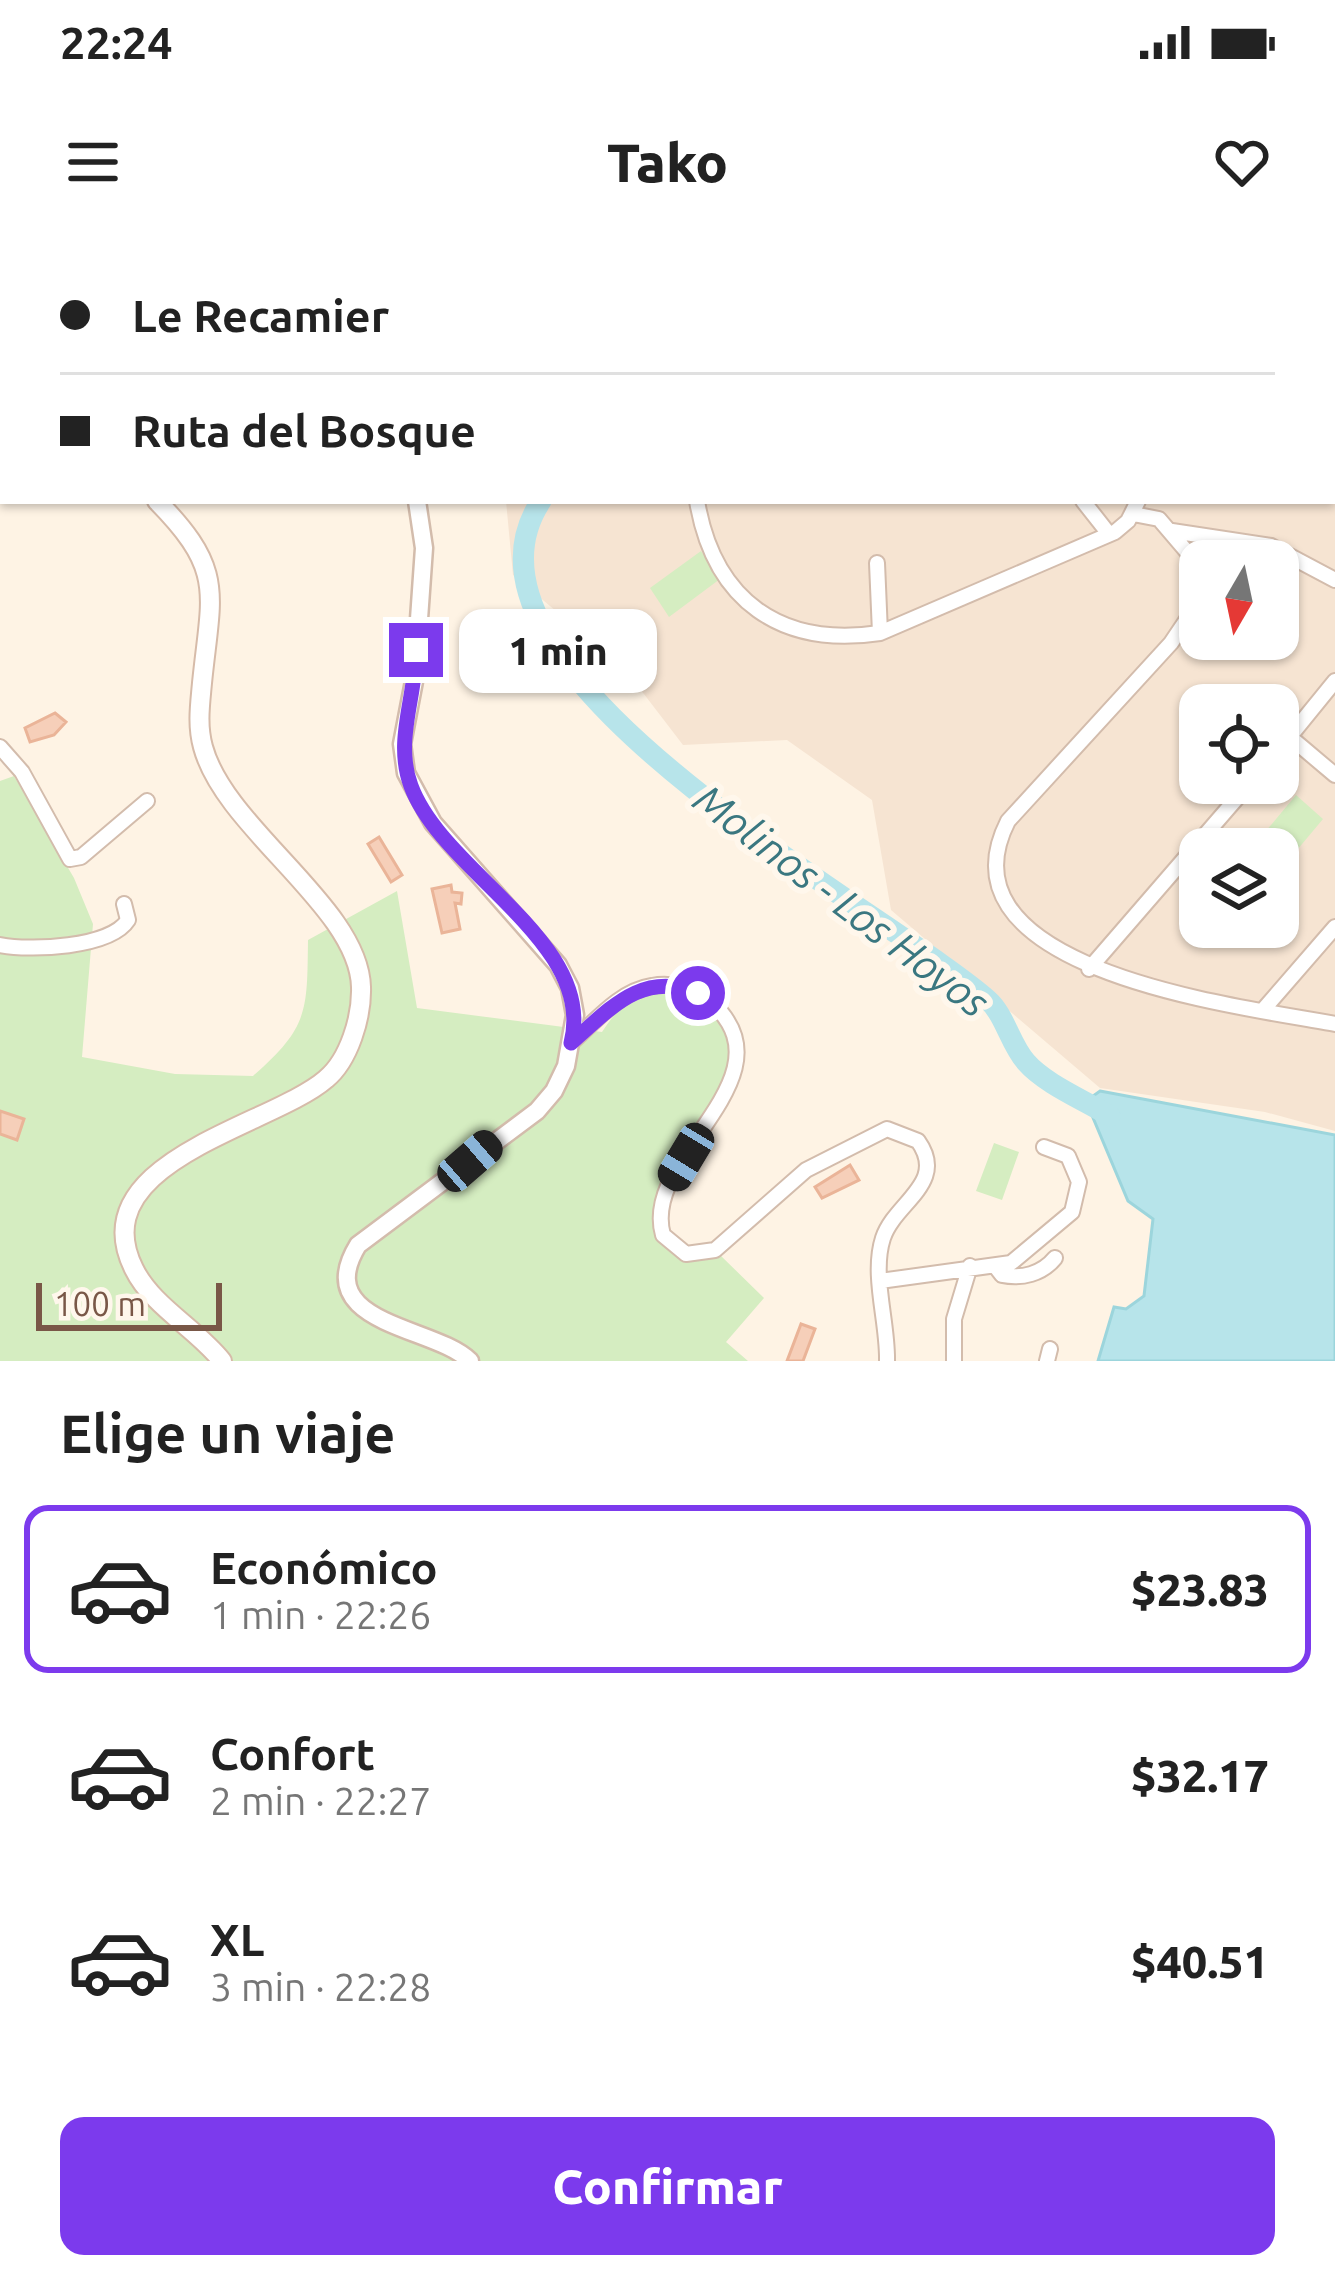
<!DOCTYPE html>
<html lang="es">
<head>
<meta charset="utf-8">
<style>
	body { margin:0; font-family:Ubuntu,sans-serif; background:#f2f2f2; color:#222; height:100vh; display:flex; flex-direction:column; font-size:45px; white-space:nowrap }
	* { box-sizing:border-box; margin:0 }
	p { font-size:39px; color:#767676 }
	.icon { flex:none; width:66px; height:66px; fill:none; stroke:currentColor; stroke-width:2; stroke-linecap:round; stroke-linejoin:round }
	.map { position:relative; height:1121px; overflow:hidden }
	.drawer { display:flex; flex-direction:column; background:#fff; flex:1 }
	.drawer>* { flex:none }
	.top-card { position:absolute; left:0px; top:0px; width:1335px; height:264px; box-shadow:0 3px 9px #0004; display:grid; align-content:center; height:264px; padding:0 60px; background:#fff }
	.needle { width:78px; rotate:189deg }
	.buttons { position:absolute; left:1179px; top:300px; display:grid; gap:24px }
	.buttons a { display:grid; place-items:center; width:120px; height:120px; border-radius:24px; background:#fff; box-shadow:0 3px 9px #0004; font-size:60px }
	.scale { position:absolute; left:36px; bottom:30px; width:186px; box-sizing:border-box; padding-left:12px; border:6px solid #795747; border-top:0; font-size:33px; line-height:42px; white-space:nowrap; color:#795747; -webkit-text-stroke:9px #fff7ec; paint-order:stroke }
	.end { position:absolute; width:54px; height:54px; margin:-27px; border:15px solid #7c3aed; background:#fff; box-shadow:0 0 0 6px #fff }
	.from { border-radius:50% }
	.bubble { position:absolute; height:84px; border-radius:24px; background:#fff; box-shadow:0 3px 9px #0004; font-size:39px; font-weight:800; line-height:84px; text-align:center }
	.car { position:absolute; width:36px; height:72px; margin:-36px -18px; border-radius:15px; box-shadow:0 0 9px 3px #0007; background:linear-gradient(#222 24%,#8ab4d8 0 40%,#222 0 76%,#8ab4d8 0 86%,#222 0) }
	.top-card b { display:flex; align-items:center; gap:42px; height:114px; font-size:45px }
	.top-card b+b { border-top:3px solid #e0e0e0 }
	.top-card i { width:30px; height:30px; background:#222 }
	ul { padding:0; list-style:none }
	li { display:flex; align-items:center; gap:36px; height:168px; margin:0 24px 18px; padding:0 36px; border:6px solid transparent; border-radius:24px }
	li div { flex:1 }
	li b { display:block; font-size:45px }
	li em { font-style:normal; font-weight:800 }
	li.active { border-color:#7c3aed }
	li>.icon { width:108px; height:108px; stroke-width:1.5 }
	h2 { padding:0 60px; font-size:54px; line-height:144px }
	.cta { display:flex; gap:24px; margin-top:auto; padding:24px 60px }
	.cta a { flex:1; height:138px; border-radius:24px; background:#7c3aed; color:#fff; font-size:48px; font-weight:800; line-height:138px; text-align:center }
	.status { display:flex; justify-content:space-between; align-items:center; height:84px; padding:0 60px; background:#fff; direction:ltr }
	.status svg { height:33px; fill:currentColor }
	header { display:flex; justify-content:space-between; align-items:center; height:156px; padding:0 60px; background:#fff; font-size:54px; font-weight:800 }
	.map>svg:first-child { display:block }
</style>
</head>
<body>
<div class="status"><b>22:24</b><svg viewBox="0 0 49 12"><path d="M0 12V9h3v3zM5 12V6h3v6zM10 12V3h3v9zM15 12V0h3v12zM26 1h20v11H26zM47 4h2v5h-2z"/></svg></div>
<header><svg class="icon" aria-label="menu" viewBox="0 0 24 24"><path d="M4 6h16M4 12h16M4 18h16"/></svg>Tako<svg class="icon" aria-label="heart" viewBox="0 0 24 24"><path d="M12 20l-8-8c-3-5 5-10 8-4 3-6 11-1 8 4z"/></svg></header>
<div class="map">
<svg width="1335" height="1121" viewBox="0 0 1335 1121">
	<rect width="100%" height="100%" fill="#fef3e4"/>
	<path fill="#f6e4d2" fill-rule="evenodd" d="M 227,0 L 1335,0 L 1335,891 L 1265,872 L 1100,848 L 891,670 L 872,560 L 787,500 L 683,505 L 624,428 L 513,335 L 506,261 L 1332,261 L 1332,3 ZM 1200,321 L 1278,321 L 1278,399 L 1200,399 ZM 1200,465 L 1278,465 L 1278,543 L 1200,543 ZM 1200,609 L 1278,609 L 1278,687 L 1200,687 Z"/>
	<path fill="#d5edc1" d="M 701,311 L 720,339 L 669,377 L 650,348 Z
		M 14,536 L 74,638 L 93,684 L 82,817 L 175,834 L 253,836 C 309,787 307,771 308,700 L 397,651 L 417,768 L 602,792 C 614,774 627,756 650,752 C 675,748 700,755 715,776 C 757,836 696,877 672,931 C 663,951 666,982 664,1004 L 694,1020 L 719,1014 L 764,1058 L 726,1102 L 748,1121 L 0,1121 L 0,541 Z
		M 1296,555 L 1323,579 L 1282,628 L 1278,609 L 1256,603 Z
		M 994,903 L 1019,912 L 1002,960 L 976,951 Z"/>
	<path fill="#b7e4ea" stroke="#9cd5dc" stroke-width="3" d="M 1100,851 L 1335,895 L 1335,1121 L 1098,1121 L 1114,1067 L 1126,1069 L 1144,1056 L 1153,979 L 1128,961 L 1086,861 Z"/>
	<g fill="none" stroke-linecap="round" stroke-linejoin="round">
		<path stroke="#b7e4ea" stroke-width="21" d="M 262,0 L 265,3
			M 1332,104 L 1335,116
			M 541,261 C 428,432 886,670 988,760 C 1005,775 1010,804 1026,822 C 1045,844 1084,860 1110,876"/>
	</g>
	<path fill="#f6cfb9" stroke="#eab498" stroke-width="3" d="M 55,473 L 66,482 L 54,495 L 30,502 L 25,488 Z
		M 379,597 L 402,635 L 391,642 L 368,604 Z
		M 451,645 L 452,652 L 462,653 L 461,664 L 455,663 L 460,689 L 442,693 L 432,649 Z
		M 0,871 L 24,879 L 17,900 L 0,894 Z
		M 850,925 L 859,940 L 822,958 L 815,947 Z
		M 801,1084 L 815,1089 L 803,1121 L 787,1121 Z"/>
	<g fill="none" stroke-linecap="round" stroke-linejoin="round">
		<g stroke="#d3bcac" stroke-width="18">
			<path id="minor" d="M 927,3 L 927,0
				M 1308,3 L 1311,0
				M 697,261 C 714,361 781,408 880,393 L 1115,292 L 1128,281 L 1138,261
				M 1083,261 L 1109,294
				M 1133,274 L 1159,279 L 1200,327
				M 1172,291 L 1271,306 L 1335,340
				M 877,323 L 880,393
				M 1200,360 L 1171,403 L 1008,581 C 931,732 1247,767 1335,784
				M 1290,497 L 1335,535
				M 0,507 L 22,532 L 70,619 L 81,617 L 147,561
				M 1278,511 L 1335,441
				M 0,705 C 30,711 110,708 128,680 L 124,664
				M 1089,729 L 1250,543
				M 1263,770 L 1335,687
				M 571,803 C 594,783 619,751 652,746 C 673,742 696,749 712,763 C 795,839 640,916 663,995 L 686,1014 L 715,1010 L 806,930 L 887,889 L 918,901 C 948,943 895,962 883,998 C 871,1035 888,1082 887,1121
				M 995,1026 L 1002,1035 C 1022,1039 1042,1034 1055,1018
				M 880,1041 L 1011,1023 L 1072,972 L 1079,942 L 1068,916 L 1044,907
				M 954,1121 L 954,1079 L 970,1026
				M 1047,1121 L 1050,1109"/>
		</g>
		<g stroke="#d3bcac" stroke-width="21">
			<path id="tertiary" d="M 654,0 L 654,3
				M 417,261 L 424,308 L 415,436 L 402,504 L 406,533 L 433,583 L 558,725 L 570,748 L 575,775 L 566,826 L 554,851 L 537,871 L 358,1005 C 309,1085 435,1086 470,1121"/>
		</g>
		<g stroke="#d6bba9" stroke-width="22">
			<path id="secondary" d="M 0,100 L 3,103
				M 157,261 C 226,331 211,353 202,443 C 200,465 197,485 203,507 C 225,589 359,667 361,747 C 362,777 349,820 326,839 C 272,886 80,921 134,1029 C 152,1066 197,1089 222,1121"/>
		</g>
		<path stroke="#dbb29c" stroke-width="3" stroke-dasharray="3 9" stroke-linecap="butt" d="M 253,0 L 255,3"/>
		<use href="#minor" stroke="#fff" stroke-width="14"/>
		<use href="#tertiary" stroke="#fff" stroke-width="16"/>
		<use href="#secondary" stroke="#fff" stroke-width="18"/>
	</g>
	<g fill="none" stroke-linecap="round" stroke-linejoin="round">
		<path stroke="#7c3aed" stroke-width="15" d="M 416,410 C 416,457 394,501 411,546 C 443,633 597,702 571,803 C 610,769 642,730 698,753"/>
	</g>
	<g text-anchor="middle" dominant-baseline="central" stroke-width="12" stroke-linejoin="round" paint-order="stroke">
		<g font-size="42" font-style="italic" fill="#3a7780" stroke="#fff7ec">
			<text transform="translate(842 660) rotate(37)">Molinos - Los Hoyos</text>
		</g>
	</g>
</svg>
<div class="buttons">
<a><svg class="needle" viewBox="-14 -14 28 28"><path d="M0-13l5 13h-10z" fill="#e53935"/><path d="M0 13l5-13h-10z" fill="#767676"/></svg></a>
<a><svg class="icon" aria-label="locate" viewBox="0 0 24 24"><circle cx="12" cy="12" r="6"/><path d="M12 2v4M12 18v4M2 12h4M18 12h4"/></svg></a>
<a><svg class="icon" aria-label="layers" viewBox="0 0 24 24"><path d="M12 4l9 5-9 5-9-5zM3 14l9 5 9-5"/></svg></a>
</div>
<div class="scale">100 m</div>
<i class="end from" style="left:698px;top:753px"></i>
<i class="end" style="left:416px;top:410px"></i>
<div class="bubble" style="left:459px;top:369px;width:198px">1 min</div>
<i class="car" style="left:686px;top:917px;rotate:211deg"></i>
<i class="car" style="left:470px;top:921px;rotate:49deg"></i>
<div class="top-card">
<b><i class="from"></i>Le Recamier</b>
<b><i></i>Ruta del Bosque</b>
</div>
</div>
<section class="drawer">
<h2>Elige un viaje</h2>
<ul>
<li class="active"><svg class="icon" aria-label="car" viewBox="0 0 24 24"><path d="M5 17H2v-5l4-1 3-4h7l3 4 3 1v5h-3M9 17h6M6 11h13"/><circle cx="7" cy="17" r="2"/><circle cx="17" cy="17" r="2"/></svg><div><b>Económico</b><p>1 min · 22:26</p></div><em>$23.83</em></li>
<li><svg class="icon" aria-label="car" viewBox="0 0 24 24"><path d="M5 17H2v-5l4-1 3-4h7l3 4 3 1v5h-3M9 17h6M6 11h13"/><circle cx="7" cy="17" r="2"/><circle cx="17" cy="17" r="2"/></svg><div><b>Confort</b><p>2 min · 22:27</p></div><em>$32.17</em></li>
<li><svg class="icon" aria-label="car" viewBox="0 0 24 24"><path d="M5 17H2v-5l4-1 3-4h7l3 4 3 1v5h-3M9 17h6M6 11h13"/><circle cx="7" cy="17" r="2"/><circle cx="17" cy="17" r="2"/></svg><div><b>XL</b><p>3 min · 22:28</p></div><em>$40.51</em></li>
</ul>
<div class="cta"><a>Confirmar</a></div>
</section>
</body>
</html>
